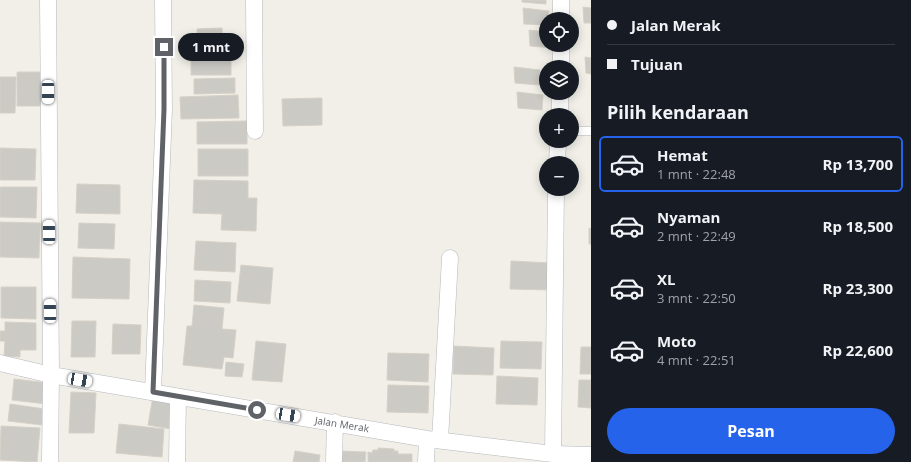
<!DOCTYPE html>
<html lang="id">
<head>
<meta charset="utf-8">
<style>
	body { margin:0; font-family:"Open Sans",sans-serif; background:#20242c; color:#f1f3f6; height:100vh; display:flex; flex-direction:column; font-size:15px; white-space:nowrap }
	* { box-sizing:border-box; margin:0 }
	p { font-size:13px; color:#9ea1a6 }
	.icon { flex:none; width:22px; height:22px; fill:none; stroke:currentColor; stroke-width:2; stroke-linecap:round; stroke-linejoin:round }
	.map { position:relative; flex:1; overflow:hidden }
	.drawer { display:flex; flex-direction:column; background:#171b24; width:320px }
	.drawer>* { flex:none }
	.banner { display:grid; align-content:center; height:88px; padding:0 16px; background:#171b24 }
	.fabs { position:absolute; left:539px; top:12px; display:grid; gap:8px }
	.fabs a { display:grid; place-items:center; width:40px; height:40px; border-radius:50%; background:#171b24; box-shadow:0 2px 10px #0003; font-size:20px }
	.end { position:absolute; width:18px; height:18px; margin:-9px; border:5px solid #5f6368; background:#fff; box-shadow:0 0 0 2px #fff }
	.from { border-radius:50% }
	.bubble { position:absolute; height:28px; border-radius:14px; background:#171b24; box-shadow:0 2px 10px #0003; font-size:13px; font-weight:700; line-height:28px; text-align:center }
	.car { position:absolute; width:12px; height:24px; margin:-12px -6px; border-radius:5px; box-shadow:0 0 3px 1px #0007; background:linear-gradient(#fff 24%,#345 0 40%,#fff 0 76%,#345 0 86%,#fff 0) }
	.banner b { display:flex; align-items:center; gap:14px; height:38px; font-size:15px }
	.banner b+b { border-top:1px solid #363941 }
	.banner i { width:10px; height:10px; background:#f1f3f6 }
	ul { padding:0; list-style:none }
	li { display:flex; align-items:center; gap:12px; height:56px; margin:0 8px 6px; padding:0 8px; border:2px solid transparent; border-radius:6px }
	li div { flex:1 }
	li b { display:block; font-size:15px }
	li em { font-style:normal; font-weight:700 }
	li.current { border-color:#2563eb }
	li>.icon { width:36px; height:36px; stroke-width:1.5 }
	h2 { padding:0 16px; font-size:18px; line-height:48px }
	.cta { display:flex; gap:8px; margin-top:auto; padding:8px 16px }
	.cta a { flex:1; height:46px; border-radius:24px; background:#2563eb; color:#fff; font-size:16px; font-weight:700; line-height:46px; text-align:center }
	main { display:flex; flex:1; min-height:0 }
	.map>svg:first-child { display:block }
</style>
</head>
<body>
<main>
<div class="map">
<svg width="591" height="462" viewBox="0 0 591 462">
	<rect width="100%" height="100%" fill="#f1efe8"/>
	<path fill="#cccac5" stroke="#d6d1c6" d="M 522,0 L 546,0 L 546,4 L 522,2 Z
		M 583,7 L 591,8 L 591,23 L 584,23 Z
		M 523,8 L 549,11 L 546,25 L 524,24 Z
		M 222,28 L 223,46 L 197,46 L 197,29 Z
		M 529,30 L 546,32 L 546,45 L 554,45 L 554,48 L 530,46 Z
		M 231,51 L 231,75 L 191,75 L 191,52 Z
		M 585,57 L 591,58 L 591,74 L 586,73 Z
		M 514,67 L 540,70 L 539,85 L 515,83 Z
		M 17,72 L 45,72 L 45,106 L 17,106 Z
		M 0,77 L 16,77 L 15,113 L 0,113 Z
		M 235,78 L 235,93 L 194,94 L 194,79 Z
		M 517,92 L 543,95 L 542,110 L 518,108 Z
		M 238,95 L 239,118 L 181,119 L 180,97 Z
		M 322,98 L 322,125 L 283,126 L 282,99 Z
		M 247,121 L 247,144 L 197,144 L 197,122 Z
		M 0,148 L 36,149 L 35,180 L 0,180 Z
		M 198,149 L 248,149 L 248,176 L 198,176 Z
		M 194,180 L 248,181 L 248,198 L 257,198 L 256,231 L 221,230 L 222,214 L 193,213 Z
		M 77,184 L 120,185 L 120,214 L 76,213 Z
		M 0,187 L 37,187 L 36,218 L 0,217 Z
		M 0,222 L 40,223 L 39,258 L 0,257 Z
		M 79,223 L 115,224 L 114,249 L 78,248 Z
		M 589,228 L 591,229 L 591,244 L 589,244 Z
		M 196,241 L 236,243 L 235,272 L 194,270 Z
		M 73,257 L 130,259 L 129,299 L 72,298 Z
		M 511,261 L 551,263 L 551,290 L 510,289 Z
		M 241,265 L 273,268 L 270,304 L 237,301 Z
		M 195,280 L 231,282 L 230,303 L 194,301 Z
		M 1,287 L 36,287 L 36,319 L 1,318 Z
		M 194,305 L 224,308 L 222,329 L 236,330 L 233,358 L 224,357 L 222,369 L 183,365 L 187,326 L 192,326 Z
		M 72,321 L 96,321 L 95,357 L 71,357 Z
		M 5,322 L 36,323 L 36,350 L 20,350 L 20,357 L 4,356 L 5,341 L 0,341 L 0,331 L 5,331 Z
		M 113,324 L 141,325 L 140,354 L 112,354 Z
		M 256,341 L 286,344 L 282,382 L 252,380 Z
		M 501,341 L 542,342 L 541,369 L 500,368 Z
		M 454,346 L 494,348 L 493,375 L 453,374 Z
		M 581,347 L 591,347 L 591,374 L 580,374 Z
		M 388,353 L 429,354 L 428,382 L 387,380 Z
		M 226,362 L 244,364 L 242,377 L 225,376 Z
		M 497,376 L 538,378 L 537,405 L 496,404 Z
		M 14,379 L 48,383 L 46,404 L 12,400 Z
		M 579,380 L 591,380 L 591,408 L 578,407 Z
		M 388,385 L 429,386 L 428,413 L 387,412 Z
		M 71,392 L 96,393 L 94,433 L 69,433 Z
		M 153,396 L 176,400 L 171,429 L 148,425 Z
		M 10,404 L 45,409 L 42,425 L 8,421 Z
		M 119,424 L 164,429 L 162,457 L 116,453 Z
		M 1,426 L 40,428 L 37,462 L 0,460 Z
		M 378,448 L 394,449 L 394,451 L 398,451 L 398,454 L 412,454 L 412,462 L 368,462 L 368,452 L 372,453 L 373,450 L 378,450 Z
		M 295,451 L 320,455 L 319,462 L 293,462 Z
		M 339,451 L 366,452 L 365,462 L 338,462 Z"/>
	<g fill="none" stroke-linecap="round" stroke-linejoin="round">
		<g stroke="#b5b8bc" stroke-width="9">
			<path id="service" d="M 572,131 L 591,131"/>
		</g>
		<g stroke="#b5b8bc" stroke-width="17">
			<path id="minor" d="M 48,0 L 51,375 L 50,462
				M 254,0 L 255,131
				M 561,19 L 561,0
				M 561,67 L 561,45
				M 560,115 L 560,93
				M 557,163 L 558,141
				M 0,363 L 51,375 L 427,439 L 553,454 L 591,455
				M 153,392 L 164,109 L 163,0
				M 440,440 L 450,258
				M 553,454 L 556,189
				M 177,462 L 178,397
				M 334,462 L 335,422
				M 426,462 L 427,439"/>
		</g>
		<use href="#service" stroke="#fff" stroke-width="8"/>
		<use href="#minor" stroke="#fff" stroke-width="16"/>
	</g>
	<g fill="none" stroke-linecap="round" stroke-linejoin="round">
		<path stroke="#5f6368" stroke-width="5" d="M 164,47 L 164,109 L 153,392 L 257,410"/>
	</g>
	<g text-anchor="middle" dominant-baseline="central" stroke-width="3" stroke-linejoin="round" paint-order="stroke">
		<g font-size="10" fill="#5f6368" stroke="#fff">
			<text transform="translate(342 424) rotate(9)">Jalan Merak</text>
		</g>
	</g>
</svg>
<div class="fabs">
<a><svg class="icon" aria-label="locate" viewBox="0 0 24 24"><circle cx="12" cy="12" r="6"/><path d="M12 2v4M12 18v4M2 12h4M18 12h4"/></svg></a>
<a><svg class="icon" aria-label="layers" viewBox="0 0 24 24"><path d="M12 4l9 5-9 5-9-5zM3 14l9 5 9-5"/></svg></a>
<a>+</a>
<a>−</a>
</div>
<i class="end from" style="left:257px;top:410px"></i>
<i class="end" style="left:164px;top:47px"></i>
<div class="bubble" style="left:178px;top:33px;width:66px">1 mnt</div>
<i class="car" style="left:48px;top:92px;rotate:180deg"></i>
<i class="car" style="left:49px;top:232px;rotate:359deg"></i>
<i class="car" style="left:50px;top:311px;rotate:359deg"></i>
<i class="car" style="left:80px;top:380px;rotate:100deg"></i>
<i class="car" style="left:288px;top:415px;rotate:99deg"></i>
</div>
<section class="drawer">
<div class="banner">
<b><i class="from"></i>Jalan Merak</b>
<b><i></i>Tujuan</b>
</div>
<h2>Pilih kendaraan</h2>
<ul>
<li class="current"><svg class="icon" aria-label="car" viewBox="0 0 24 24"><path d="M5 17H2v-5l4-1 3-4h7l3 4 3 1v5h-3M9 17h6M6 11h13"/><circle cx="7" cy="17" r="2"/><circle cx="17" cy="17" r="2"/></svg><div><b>Hemat</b><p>1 mnt · 22:48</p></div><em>Rp 13,700</em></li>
<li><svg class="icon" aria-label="car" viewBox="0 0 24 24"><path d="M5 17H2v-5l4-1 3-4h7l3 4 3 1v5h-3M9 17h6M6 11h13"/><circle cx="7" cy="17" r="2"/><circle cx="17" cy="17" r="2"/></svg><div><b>Nyaman</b><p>2 mnt · 22:49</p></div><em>Rp 18,500</em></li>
<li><svg class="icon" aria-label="car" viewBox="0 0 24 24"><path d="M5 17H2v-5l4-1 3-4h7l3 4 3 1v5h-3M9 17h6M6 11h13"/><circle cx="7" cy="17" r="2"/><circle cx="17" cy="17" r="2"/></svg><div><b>XL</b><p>3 mnt · 22:50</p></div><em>Rp 23,300</em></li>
<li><svg class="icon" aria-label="car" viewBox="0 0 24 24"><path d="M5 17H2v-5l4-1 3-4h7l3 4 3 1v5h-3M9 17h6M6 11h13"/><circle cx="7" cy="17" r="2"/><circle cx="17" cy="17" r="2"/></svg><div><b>Moto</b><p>4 mnt · 22:51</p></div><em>Rp 22,600</em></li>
</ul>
<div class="cta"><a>Pesan</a></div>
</section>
</main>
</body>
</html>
